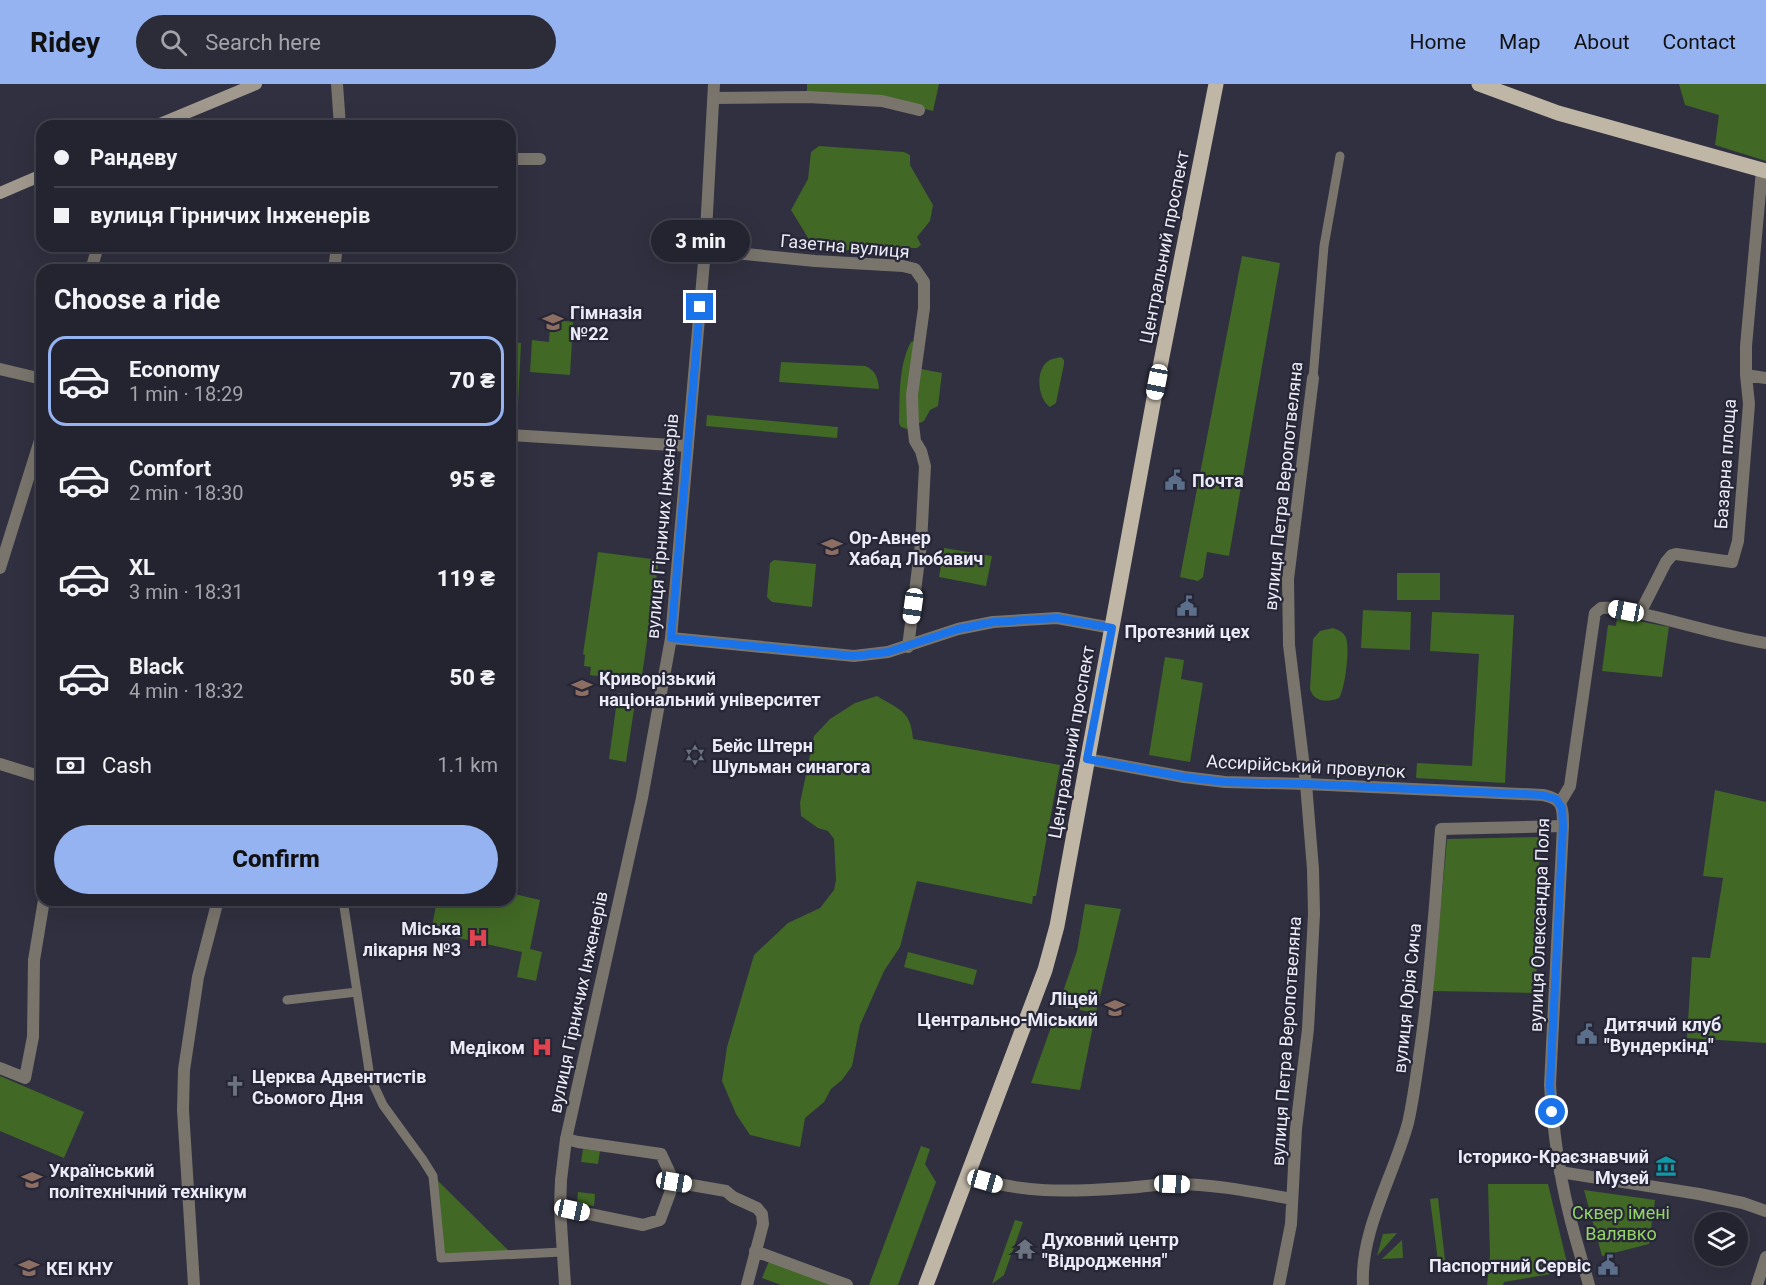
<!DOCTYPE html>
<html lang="en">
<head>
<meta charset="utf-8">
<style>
	body { margin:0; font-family:Roboto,sans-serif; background:#2c2c38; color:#f1f3f6; height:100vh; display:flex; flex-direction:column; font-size:22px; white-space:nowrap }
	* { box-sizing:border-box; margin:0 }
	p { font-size:20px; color:#a3a4ab }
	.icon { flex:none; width:33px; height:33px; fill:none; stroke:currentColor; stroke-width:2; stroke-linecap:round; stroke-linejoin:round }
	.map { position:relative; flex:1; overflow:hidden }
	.side { position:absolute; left:36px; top:180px; width:480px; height:642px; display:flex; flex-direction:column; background:#242430; border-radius:18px; box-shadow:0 6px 24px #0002,0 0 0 2px #41414c }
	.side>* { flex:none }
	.hud { position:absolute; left:36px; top:36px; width:480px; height:132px; border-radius:18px; box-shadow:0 6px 24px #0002,0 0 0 2px #41414c; display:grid; align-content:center; height:132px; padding:0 18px; background:#242430 }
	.controls { position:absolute; left:1694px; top:1128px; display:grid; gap:12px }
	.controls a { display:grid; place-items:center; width:54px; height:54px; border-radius:50%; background:#242430; box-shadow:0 6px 24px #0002,0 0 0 2px #41414c; font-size:30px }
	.end { position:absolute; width:27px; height:27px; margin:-14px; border:8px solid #1a73e8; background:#fff; box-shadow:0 0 0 3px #fff }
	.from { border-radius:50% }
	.bubble { position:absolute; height:42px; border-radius:21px; background:#242430; box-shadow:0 6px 24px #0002,0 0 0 2px #41414c; font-size:20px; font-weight:800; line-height:42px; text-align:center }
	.car { position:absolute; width:18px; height:36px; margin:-18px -9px; border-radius:8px; box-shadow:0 0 4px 2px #0007; background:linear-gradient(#fff 24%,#345 0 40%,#fff 0 76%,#345 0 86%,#fff 0) }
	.hud b { display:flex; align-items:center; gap:21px; height:57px; font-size:22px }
	.hud b+b { border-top:2px solid #41414c }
	.hud i { width:15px; height:15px; background:#f1f3f6 }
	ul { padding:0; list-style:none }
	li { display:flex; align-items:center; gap:18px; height:90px; margin:0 12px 9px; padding:0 6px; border:3px solid transparent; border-radius:18px }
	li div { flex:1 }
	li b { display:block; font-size:22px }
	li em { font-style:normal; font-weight:800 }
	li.selected { border-color:#95b2f1 }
	li>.icon { width:54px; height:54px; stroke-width:1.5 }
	h2 { padding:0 18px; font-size:27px; line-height:72px }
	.pay { display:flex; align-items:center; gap:15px; height:66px; padding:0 18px; font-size:22px }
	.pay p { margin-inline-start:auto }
	.cta { display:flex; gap:12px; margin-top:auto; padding:12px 18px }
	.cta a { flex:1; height:69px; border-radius:36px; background:#95b2f1; color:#111; font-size:24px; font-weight:800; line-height:69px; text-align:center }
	header { display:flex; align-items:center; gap:36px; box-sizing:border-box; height:84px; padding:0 30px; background:#95b2f1; color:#111 }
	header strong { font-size:28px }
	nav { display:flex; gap:33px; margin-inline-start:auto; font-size:21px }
	.search { width:420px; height:54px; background:#2c2c38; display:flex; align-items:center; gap:15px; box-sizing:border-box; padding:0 21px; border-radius:33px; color:#a3a4ab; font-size:22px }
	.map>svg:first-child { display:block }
</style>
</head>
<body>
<header>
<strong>Ridey</strong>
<div class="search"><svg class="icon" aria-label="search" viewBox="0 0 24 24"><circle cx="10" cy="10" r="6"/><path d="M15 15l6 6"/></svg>Search here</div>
<nav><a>Home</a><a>Map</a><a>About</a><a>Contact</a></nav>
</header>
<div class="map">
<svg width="1766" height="1201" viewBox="0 0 1766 1201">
	<rect width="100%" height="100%" fill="#303040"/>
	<path fill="#416825" d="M 807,0 L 939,0 L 933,27 L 881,14 L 807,10 Z
		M 1679,0 L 1766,0 L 1766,77 L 1715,61 L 1719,31 L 1685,21 Z
		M 819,62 L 904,68 L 910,71 L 910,81 L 933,121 L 930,137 L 917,153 L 921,161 L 917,164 L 855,165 L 843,167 L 813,162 L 791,126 L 808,95 L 811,68 Z
		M 1242,172 L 1280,179 L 1229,472 L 1207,468 L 1203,493 L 1198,497 L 1180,493 Z
		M 557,236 L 573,238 L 570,291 L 530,288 L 532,256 L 549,258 L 550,242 Z
		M 915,257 L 916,284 L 942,289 L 938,322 L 930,326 L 924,337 L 907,345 L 901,343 L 899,339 C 900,313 898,282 911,258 Z
		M 510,258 L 521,259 L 517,341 L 510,340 Z
		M 1061,273 L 1064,276 L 1064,280 L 1056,319 L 1050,323 C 1038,315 1035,288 1047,278 C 1050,275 1057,274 1061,273 Z
		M 781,278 L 865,282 C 876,286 878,295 879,305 L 779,298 Z
		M 707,331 L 838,343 L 837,354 L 706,342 Z
		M 944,464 L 992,472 L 986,502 L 939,493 Z
		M 598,468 L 659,476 L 641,598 L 590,591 L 591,583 L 584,582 L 585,571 L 583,570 Z
		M 774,476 L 816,480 L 812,523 L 772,518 L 767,513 L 770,479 Z
		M 1397,489 L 1440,489 L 1440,516 L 1397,516 Z
		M 1363,526 L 1411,528 L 1410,566 L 1361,564 Z
		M 1432,528 L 1514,531 L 1505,699 L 1416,694 L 1417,679 L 1472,682 L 1479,570 L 1430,567 Z
		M 1617,533 L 1669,543 L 1662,593 L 1602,587 L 1608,541 L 1616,542 Z
		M 1333,544 C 1338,546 1342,547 1345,552 C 1351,561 1345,605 1339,614 C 1327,619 1314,618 1310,605 L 1313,555 L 1320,547 Z
		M 1165,573 L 1184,576 L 1181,595 L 1203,599 L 1190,678 L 1149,671 Z
		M 618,609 L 636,612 L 626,678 L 609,675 Z
		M 877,612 C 900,626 911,627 913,655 L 1060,681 L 1036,812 L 1033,812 L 1032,820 L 917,797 L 900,863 L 884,887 L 860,941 L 852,982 L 842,996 L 831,1005 L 824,1018 L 805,1034 L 800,1063 L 750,1051 L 736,1030 L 722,997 L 727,963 L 754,871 L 788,839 L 820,824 L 834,806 L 836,796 L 834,755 L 828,747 L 818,744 L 801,732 L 800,719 L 814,652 L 830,635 L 855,619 Z
		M 1330,679 L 1394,681 L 1394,694 L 1330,691 Z
		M 1715,706 L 1766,718 L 1766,959 L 1687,954 L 1692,873 L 1710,874 L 1723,794 L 1703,792 Z
		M 1540,753 L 1536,909 L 1433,907 L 1447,755 Z
		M 510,809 L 540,816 L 530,865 L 542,868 L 536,897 L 517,893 L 522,868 L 431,848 L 437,816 L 510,816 Z
		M 1085,820 L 1121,825 L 1096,929 L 1058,922 L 1077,867 Z
		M 908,868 L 977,886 L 973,901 L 904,883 Z
		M 1055,932 L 1093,942 L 1080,1006 L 1031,999 Z
		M 0,992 L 84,1028 L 64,1074 L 0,1047 Z
		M 921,1062 L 930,1065 L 925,1080 L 936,1098 L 898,1201 L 869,1201 Z
		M 583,1065 L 600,1067 L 598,1080 L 581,1078 Z
		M 433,1092 L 512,1170 L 441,1174 Z
		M 1488,1100 L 1548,1100 L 1569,1187 L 1504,1198 L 1503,1201 L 1487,1201 L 1490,1171 Z
		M 1584,1106 L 1655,1116 L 1649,1160 L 1602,1172 Z
		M 578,1108 L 595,1110 L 594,1122 L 577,1120 Z
		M 1438,1114 L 1445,1176 L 1438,1177 L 1430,1115 Z
		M 1015,1136 L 1023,1138 L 1004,1191 L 992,1200 Z
		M 1397,1149 L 1377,1172 L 1383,1150 Z
		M 1402,1156 L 1403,1174 L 1382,1175 Z
		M 769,1177 L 835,1201 L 781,1201 L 762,1194 Z"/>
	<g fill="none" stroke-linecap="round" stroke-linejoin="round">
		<path stroke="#79746c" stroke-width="9" d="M 1313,294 L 1324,162 L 1340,72
			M 343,816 L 370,993 L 383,1021 L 423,1076 L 433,1092 L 441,1174 L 562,1168
			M 287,916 L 357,908"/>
		<path stroke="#79746c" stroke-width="12" d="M 337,0 L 340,42
			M 714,14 L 808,13 L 882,17 L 919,26
			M 510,75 L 540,75
			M 705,166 L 815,177 L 903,182 L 915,185 L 924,198 L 924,224 L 912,311 L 913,340 L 915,357 L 921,367 L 925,382 L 921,460 L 908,563
			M 91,186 L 98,162
			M 334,186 L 337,162
			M 0,285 L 42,295
			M 1746,291 L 1766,294
			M 510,351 L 688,362
			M 0,484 L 42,350
			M 1640,529 L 1666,478 L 1672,471 L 1676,470 L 1732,478 L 1738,457 L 1749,320 L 1746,291 L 1746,262 L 1762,86
			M 671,554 L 854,572 L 888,568 L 958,545 L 993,538 L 1057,534 L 1112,544
			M 0,680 L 42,693
			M 1560,719 L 1570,702 L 1594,535 L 1595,529 L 1601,524 C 1619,522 1639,529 1656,533 C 1693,542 1729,553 1766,559
			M 0,984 L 25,994 L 33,953 L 34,876 L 44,816
			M 566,1055 L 578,1058 L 661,1070 L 674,1098
			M 1560,1088 L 1699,1110 L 1743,1119 L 1766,1127
			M 967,1091 C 1020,1110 1069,1108 1125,1104 C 1141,1103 1158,1100 1175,1100 C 1215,1100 1253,1108 1292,1115
			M 560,1124 L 643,1141 L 660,1136 L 674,1098 L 726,1107 L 733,1113 L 757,1124 L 762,1130 L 763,1140 L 747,1201
			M 755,1167 L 847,1201
			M 194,1201 L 183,1026 L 184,986 L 198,893 L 218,816
			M 1279,1201 L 1291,1140 L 1296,1045 L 1308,945 L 1314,830 L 1313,785 L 1306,700 L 1289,561 L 1288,495 L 1313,294
			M 1363,1201 C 1360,1147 1394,1091 1408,1039 C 1414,1013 1417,985 1421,959 C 1431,888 1435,817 1441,745 L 1563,742
			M 1757,1201 L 1766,1173"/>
		<path stroke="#79746c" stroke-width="12" d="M 1087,675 L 1184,693 L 1225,698 L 1306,700 L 1543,711 C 1563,715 1563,723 1563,742 L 1550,1001 C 1553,1043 1558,1084 1568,1125 C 1574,1151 1582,1176 1589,1201
			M 565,1201 L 560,1124 L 561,1096 L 566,1055 L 642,714 L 671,554 L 705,166 L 714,0"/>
		<path stroke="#a1998d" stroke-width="12" d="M 155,42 L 256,0
			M 0,109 L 42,91"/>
		<path stroke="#bfb6a6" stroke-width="15" d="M 1479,0 L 1558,29 L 1766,87
			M 926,1201 L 1045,886 L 1057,842 L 1157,298 L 1216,0"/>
	</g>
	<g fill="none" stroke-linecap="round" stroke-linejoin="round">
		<path stroke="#1a73e8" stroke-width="8" d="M 700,223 L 671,554 L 854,572 L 888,568 L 958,545 L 993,538 L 1057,534 L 1112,544 L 1087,675 L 1184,693 L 1225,698 L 1306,700 L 1523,710 L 1542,711 L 1556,715 L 1562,724 L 1563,742 L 1550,1001 L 1552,1028"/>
	</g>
	<defs>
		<g id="school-bare" transform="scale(1.62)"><path d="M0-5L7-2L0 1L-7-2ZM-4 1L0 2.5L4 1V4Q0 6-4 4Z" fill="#8d6e63" stroke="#262636" stroke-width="2.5" paint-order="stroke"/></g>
		<g id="civic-bare" transform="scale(1.62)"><path d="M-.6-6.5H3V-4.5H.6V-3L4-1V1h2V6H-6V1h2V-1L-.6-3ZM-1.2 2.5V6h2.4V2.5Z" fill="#5c6f8a" stroke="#262636" stroke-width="2.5" paint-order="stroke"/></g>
		<g id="university-bare" transform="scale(1.62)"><path d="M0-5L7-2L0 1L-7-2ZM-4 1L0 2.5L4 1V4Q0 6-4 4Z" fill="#8d6e63" stroke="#262636" stroke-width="2.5" paint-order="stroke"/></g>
		<g id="synagogue-bare" transform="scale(1.62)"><path d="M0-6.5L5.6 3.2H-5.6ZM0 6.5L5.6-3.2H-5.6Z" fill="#6b7280" stroke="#262636" stroke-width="2.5" paint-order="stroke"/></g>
		<g id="hospital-bare" transform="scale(1.62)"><path d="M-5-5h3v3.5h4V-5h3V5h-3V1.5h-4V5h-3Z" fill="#e0444e" stroke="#262636" stroke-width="2.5" paint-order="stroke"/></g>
		<g id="church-bare" transform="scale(1.62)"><path d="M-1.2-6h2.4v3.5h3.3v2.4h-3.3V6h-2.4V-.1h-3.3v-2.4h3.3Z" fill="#6b7280" stroke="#262636" stroke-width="2.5" paint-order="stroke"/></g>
		<g id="museum-bare" transform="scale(1.62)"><path d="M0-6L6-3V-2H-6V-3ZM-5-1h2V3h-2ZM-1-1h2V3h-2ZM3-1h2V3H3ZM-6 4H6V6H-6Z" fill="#0f9aa8" stroke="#262636" stroke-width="2.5" paint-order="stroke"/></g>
		<g id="temple-bare" transform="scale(1.62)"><path d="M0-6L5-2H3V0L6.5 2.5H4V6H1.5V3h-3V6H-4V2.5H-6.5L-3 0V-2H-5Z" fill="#6b7280" stroke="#262636" stroke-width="2.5" paint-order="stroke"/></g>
	</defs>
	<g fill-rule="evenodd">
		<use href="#school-bare" x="553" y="238"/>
		<use href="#civic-bare" x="1175" y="396"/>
		<use href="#school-bare" x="832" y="463"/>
		<use href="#civic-bare" x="1187" y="522"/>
		<use href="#university-bare" x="582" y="604"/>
		<use href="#synagogue-bare" x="695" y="671"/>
		<use href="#hospital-bare" x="478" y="854"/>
		<use href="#school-bare" x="1115" y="924"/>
		<use href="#civic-bare" x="1587" y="950"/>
		<use href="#hospital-bare" x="542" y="963"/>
		<use href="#church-bare" x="235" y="1002"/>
		<use href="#museum-bare" x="1666" y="1082"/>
		<use href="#university-bare" x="32" y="1096"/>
		<use href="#temple-bare" x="1025" y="1165"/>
		<use href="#civic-bare" x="1608" y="1181"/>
		<use href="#university-bare" x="29" y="1184"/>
	</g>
	<g text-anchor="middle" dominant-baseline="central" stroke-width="4.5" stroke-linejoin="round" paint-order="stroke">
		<g font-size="18" fill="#eaebf6" stroke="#262636">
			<text transform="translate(845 162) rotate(5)">Газетна вулиця</text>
			<text transform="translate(1164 163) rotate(-79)">Центральний проспект</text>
			<text transform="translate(1725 380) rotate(-86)">Базарна площа</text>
			<text transform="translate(1283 402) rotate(-84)">вулиця Петра Веропотвеляна</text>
			<text transform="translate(662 442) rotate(-85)">вулиця Гірничих Інженерів</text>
			<text transform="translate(1071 658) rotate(-80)">Центральний проспект</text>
			<text transform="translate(1306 682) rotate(3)">Ассирійський провулок</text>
			<text transform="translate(1539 841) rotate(-88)">вулиця Олександра Поля</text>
			<text transform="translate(1407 914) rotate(-84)">вулиця Юрія Сича</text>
			<text transform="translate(578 918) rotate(-78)">вулиця Гірничих Інженерів</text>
			<text transform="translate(1286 957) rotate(-86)">вулиця Петра Веропотвеляна</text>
		</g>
		<g font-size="18" font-weight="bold" fill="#eaebf6" stroke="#262636" text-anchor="start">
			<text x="570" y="228">Гімназія<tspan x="570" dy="21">№22</tspan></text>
			<text x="1192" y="396">Почта</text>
			<text x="849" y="453">Ор-Авнер<tspan x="849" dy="21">Хабад Любавич</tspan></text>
			<text x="1187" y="547" text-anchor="middle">Протезний цех</text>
			<text x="599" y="594">Криворізький<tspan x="599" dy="21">національний університет</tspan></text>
			<text x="712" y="661">Бейс Штерн<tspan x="712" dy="21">Шульман синагога</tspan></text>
			<text x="461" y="844" text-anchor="end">Міська<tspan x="461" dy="21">лікарня №3</tspan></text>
			<text x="1098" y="914" text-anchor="end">Ліцей<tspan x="1098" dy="21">Центрально-Міський</tspan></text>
			<text x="1604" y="940">Дитячий клуб<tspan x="1604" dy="21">"Вундеркінд"</tspan></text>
			<text x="525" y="963" text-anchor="end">Медіком</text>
			<text x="252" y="992">Церква Адвентистів<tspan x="252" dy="21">Сьомого Дня</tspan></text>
			<text x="1649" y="1072" text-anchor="end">Історико-Краєзнавчий<tspan x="1649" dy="21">Музей</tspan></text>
			<text x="49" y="1086">Український<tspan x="49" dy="21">політехнічний технікум</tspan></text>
			<text x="1042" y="1155">Духовний центр<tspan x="1042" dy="21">"Відродження"</tspan></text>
			<text x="1591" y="1181" text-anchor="end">Паспортний Сервіс</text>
			<text x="46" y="1184">КЕІ КНУ</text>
		</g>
		<g font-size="18" fill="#92d467" stroke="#262636">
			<text x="1621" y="1128">Сквер імені<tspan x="1621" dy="21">Валявкo</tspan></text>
		</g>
	</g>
</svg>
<div class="controls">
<a><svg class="icon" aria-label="layers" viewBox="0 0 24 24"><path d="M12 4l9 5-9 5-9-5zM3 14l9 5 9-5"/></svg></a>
</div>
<i class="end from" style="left:1552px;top:1028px"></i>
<i class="end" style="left:700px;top:223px"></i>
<div class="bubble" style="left:651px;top:136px;width:99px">3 min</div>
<i class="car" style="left:1157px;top:298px;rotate:191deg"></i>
<i class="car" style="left:913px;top:522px;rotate:188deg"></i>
<i class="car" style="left:1626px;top:527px;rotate:281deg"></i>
<i class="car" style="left:985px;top:1097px;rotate:106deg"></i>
<i class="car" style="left:674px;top:1098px;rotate:99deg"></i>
<i class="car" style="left:1172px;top:1100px;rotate:92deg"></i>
<i class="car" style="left:572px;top:1126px;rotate:102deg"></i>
<div class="hud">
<b><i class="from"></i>Рандеву</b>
<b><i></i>вулиця Гірничих Інженерів</b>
</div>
<section class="side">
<h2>Choose a ride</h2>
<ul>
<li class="selected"><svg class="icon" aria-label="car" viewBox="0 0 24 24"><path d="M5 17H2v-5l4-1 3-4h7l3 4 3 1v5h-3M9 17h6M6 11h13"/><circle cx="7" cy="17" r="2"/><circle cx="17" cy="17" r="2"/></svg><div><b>Economy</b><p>1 min · 18:29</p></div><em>70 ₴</em></li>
<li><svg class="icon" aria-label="car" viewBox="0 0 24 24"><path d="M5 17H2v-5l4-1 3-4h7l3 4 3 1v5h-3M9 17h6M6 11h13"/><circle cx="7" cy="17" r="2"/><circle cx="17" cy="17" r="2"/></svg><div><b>Comfort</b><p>2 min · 18:30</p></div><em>95 ₴</em></li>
<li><svg class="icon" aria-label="car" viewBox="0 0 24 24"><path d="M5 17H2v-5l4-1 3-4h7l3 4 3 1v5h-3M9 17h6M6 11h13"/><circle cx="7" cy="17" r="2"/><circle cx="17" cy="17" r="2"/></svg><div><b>XL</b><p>3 min · 18:31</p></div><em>119 ₴</em></li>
<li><svg class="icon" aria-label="car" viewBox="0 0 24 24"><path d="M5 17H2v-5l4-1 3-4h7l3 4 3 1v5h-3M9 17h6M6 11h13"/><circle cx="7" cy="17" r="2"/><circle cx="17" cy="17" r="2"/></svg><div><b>Black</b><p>4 min · 18:32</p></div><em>50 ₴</em></li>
</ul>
<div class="pay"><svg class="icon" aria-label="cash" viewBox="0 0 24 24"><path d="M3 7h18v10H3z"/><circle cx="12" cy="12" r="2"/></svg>Cash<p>1.1 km</p></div>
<div class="cta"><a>Confirm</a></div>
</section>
</div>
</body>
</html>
